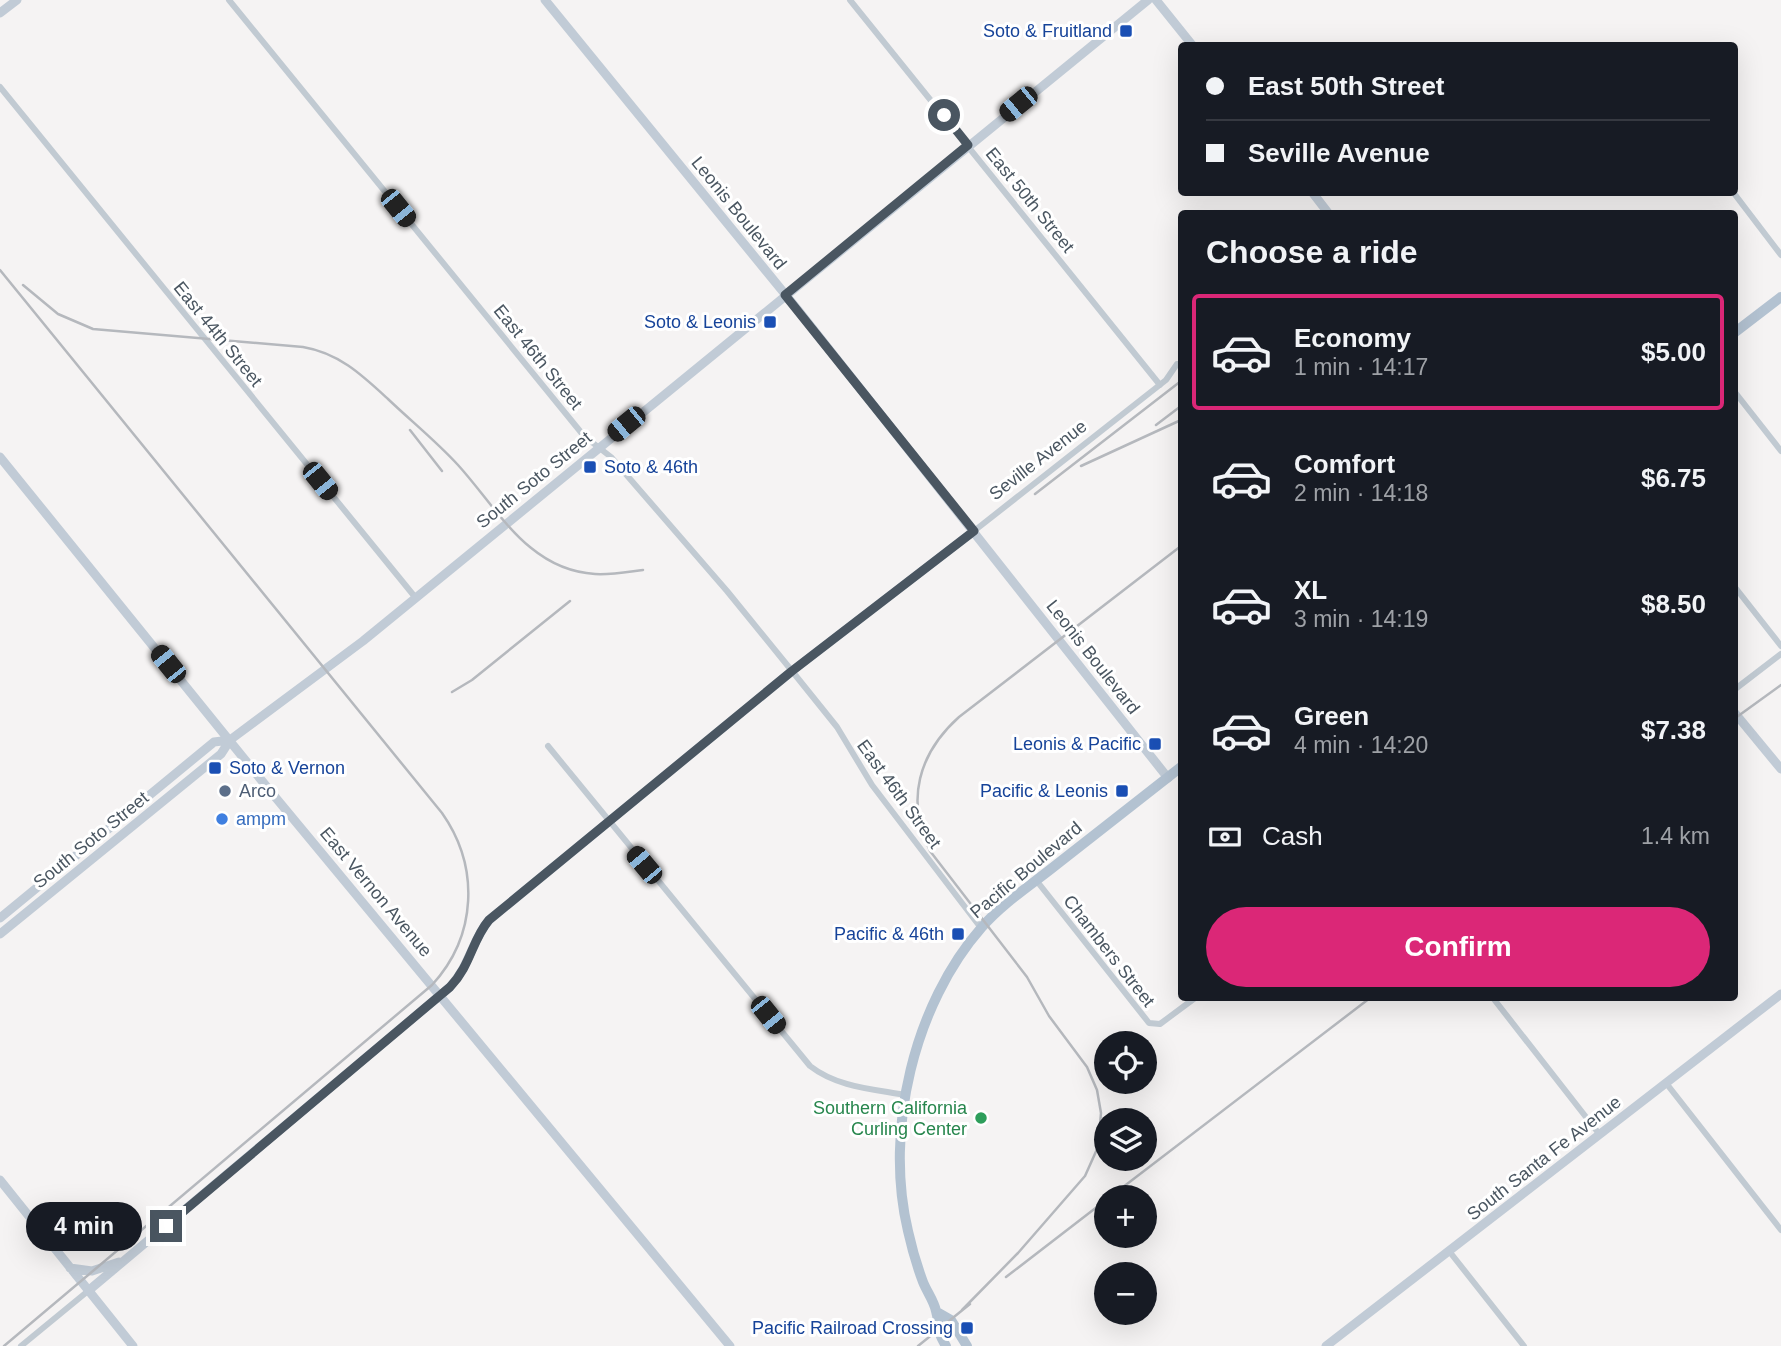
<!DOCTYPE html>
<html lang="en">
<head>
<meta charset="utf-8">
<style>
	body { margin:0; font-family:Helvetica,sans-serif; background:#242831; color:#f1f3f6; height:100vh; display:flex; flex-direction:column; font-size:26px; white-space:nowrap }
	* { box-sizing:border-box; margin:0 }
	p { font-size:23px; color:#9ea1a6 }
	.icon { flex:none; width:38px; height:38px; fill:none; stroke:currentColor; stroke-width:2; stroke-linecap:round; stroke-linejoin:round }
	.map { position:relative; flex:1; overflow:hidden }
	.sheet { position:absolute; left:1178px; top:210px; width:560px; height:791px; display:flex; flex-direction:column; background:#171b24; border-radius:7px; box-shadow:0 7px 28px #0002 }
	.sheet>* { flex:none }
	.top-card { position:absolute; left:1178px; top:42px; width:560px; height:154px; border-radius:7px; box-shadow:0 7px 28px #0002; display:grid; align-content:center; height:154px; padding:0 28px; background:#171b24 }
	.controls { position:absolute; left:1094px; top:1031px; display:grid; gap:14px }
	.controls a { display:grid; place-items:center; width:63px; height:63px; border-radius:50%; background:#171b24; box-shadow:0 7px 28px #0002; font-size:35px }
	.end { position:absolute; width:32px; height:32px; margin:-16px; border:9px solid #4a5661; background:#fff; box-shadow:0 0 0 4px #fff }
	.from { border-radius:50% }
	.bubble { position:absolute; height:49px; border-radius:24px; background:#171b24; box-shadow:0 7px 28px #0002; font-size:23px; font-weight:700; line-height:49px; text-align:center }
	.car { position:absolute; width:21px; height:42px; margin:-21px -10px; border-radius:9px; box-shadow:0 0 5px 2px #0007; background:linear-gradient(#222 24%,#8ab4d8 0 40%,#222 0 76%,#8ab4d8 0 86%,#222 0) }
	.top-card b { display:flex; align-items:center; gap:24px; height:66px; font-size:26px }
	.top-card b+b { border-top:2px solid #363941 }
	.top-card i { width:18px; height:18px; background:#f1f3f6 }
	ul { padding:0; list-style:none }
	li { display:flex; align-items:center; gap:21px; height:116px; margin:0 14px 10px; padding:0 14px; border:4px solid transparent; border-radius:7px }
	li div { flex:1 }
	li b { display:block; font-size:26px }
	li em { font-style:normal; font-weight:700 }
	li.selected { border-color:#db2777 }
	li>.icon { width:63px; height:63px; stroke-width:1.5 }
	h2 { padding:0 28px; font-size:32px; line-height:84px }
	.pay { display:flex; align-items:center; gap:18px; height:77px; padding:0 28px; font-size:26px }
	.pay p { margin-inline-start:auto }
	.primary-button { display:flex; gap:14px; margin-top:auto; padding:14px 28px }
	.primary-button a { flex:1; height:80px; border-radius:42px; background:#db2777; color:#fff; font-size:28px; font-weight:700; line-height:80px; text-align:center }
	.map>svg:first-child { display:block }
</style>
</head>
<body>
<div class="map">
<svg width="1781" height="1346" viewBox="0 0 1781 1346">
	<rect width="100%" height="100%" fill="#f5f3f3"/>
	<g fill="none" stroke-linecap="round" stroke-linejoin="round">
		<path stroke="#c1cad2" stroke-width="6" d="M 229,0 L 584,436 L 611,457 L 727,591 L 792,671 L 837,727 L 872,785 L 981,928
			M 850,0 L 1160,385
			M 0,87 L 415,597
			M 1733,192 L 1781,255
			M 1734,391 L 1781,451
			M 974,531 L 1166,380 L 1177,364 L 1181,364
			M 1734,586 L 1781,646
			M 1734,690 L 1781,654
			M 548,746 L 810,1066 C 837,1087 872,1089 905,1095
			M 1036,880 L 1149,1023 L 1160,1024 L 1195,998
			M 1493,998 L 1600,1135
			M 1666,1083 L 1781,1230
			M 1449,1251 L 1524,1346
			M 21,1346 L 88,1291"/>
		<path stroke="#c1cbd6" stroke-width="9" d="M 545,0 L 798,310 L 1168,778
			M 1156,0 L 1193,46
			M 0,13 L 17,0
			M 1312,192 L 1329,214
			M 0,457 L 271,792 L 730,1346
			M 1734,712 L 1781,769
			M 0,918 L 214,742 L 230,740
			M 0,934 L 221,754 L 230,740 L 363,641 L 1148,0
			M 0,1180 L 133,1346
			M 70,1268 L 92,1271 L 119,1262
			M 88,1291 L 450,987 C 470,965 472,940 489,920 L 792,671 L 974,531
			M 1326,1346 L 1781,994"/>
		<path stroke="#b3c2d1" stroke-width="10" d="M 1734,333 L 1781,297
			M 937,1312 L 951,1320 L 967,1346
			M 946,1346 C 935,1328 941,1328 936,1311 C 934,1301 927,1292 923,1282 C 917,1266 912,1249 908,1231 C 884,1131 914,1004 982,927 C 1003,903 1031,885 1056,865 C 1097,833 1139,800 1181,767"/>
		<path stroke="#b5b8bd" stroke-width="2.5" d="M 0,270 L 442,813 C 480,867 477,936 432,985 L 4,1346
			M 23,285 L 58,314 L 93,329 L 303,347 C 339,353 362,375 388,399 C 411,421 436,441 458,465 C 498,509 528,570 595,574 C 611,575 627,572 643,570
			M 1156,425 L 1181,406
			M 410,430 L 442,471
			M 1081,466 L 1181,420
			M 1035,494 L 1181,381
			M 452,692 L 472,680 L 570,601
			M 1734,719 L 1781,685
			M 1110,1197 L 1370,998
			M 1006,1277 L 1106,1200
			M 962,1310 L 1018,1253 L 1085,1176 L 1098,1147 L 1101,1113 L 1097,1090 L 1087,1067 L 1049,1016 L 1027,977 L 930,851 C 905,800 919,753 959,717 L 1181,546
			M 918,1346 L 970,1304"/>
	</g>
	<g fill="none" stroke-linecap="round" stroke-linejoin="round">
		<path stroke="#4a5661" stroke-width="9" d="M 166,1226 L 450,987 C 471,965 472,940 489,920 L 792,671 L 974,531 L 785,295 L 968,145 L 944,115"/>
	</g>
	<g fill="#1a4fb4" stroke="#fff" stroke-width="2.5">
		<rect x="1119" y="24" width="14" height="14" rx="3.5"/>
		<rect x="763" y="315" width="14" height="14" rx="3.5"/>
		<rect x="583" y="460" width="14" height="14" rx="3.5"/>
		<rect x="1148" y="737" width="14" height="14" rx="3.5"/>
		<rect x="208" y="761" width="14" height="14" rx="3.5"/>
		<rect x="1115" y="784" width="14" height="14" rx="3.5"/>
		<rect x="951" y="927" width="14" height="14" rx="3.5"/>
		<rect x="960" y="1321" width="14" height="14" rx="3.5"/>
	</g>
	<circle fill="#5c6f8a" stroke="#fff" stroke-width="2.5" cx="225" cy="791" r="7"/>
	<circle fill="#3f7fe0" stroke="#fff" stroke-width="2.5" cx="222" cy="819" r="7"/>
	<circle fill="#2e9e5b" stroke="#fff" stroke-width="2.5" cx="981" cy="1118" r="7"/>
	<g text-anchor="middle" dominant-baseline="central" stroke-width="6" stroke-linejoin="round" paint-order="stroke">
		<g font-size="18" fill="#164399" stroke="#fff" text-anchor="end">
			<text x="1112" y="31">Soto &amp; Fruitland</text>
			<text x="756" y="322">Soto &amp; Leonis</text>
			<text x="604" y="467" text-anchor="start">Soto &amp; 46th</text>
			<text x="1141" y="744">Leonis &amp; Pacific</text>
			<text x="229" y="768" text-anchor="start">Soto &amp; Vernon</text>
			<text x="1108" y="791">Pacific &amp; Leonis</text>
			<text x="944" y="934">Pacific &amp; 46th</text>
			<text x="953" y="1328">Pacific Railroad Crossing</text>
		</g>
		<g font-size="18" fill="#4a5661" stroke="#fff">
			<text transform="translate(1030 200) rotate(51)">East 50th Street</text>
			<text transform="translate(739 213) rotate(51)">Leonis Boulevard</text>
			<text transform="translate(218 334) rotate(51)">East 44th Street</text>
			<text transform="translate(538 357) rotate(51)">East 46th Street</text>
			<text transform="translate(1038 460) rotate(-38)">Seville Avenue</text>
			<text transform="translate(534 480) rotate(-39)">South Soto Street</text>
			<text transform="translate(1093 657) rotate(52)">Leonis Boulevard</text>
			<text transform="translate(899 794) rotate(54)">East 46th Street</text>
			<text transform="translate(91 840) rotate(-39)">South Soto Street</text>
			<text transform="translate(1026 870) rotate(-40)">Pacific Boulevard</text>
			<text transform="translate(376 892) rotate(50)">East Vernon Avenue</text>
			<text transform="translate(1109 951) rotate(52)">Chambers Street</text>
			<text transform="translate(1544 1158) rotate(-38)">South Santa Fe Avenue</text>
		</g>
		<g font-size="18" fill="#4e5e75" stroke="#fff" text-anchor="start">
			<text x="239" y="791">Arco</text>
		</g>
		<g font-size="18" fill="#366cbe" stroke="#fff" text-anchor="start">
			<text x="236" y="819">ampm</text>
		</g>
		<g font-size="18" fill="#27864d" stroke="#fff" text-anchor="end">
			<text x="967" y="1108">Southern California<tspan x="967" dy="21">Curling Center</tspan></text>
		</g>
	</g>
</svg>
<div class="controls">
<a><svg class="icon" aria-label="locate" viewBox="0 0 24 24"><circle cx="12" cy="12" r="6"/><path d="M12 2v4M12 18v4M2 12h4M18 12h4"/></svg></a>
<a><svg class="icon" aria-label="layers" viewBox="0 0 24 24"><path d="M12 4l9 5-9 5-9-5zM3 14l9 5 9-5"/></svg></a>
<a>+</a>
<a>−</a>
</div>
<i class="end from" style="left:944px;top:115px"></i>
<i class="end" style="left:166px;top:1226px"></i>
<div class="bubble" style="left:26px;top:1202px;width:116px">4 min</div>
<i class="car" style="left:1018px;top:104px;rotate:231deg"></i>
<i class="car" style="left:398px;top:208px;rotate:141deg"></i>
<i class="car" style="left:626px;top:424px;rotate:231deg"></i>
<i class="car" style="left:320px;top:481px;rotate:141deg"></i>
<i class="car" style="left:168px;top:664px;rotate:321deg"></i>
<i class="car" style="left:644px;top:865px;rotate:320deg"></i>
<i class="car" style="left:768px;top:1015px;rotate:141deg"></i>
<div class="top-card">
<b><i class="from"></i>East 50th Street</b>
<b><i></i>Seville Avenue</b>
</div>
<section class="sheet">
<h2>Choose a ride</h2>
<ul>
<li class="selected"><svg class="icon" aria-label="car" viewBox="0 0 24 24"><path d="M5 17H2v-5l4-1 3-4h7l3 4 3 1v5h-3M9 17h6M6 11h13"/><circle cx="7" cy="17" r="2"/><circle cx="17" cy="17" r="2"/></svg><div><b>Economy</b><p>1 min · 14:17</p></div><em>$5.00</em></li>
<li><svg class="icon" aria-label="car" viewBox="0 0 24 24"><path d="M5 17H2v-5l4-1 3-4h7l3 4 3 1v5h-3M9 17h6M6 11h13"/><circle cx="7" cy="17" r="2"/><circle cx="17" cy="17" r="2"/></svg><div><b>Comfort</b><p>2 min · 14:18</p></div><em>$6.75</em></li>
<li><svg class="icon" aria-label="car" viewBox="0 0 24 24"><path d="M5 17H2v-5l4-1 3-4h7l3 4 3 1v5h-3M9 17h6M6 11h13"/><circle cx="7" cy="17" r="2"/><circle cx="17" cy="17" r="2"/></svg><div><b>XL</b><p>3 min · 14:19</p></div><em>$8.50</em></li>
<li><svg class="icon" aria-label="car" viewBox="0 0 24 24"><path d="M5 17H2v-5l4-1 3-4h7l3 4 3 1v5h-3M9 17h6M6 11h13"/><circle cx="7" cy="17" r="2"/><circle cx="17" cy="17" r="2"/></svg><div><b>Green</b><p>4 min · 14:20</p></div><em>$7.38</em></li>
</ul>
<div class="pay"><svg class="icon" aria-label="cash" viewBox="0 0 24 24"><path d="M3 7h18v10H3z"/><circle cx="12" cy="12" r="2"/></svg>Cash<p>1.4 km</p></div>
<div class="primary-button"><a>Confirm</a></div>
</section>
</div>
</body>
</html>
